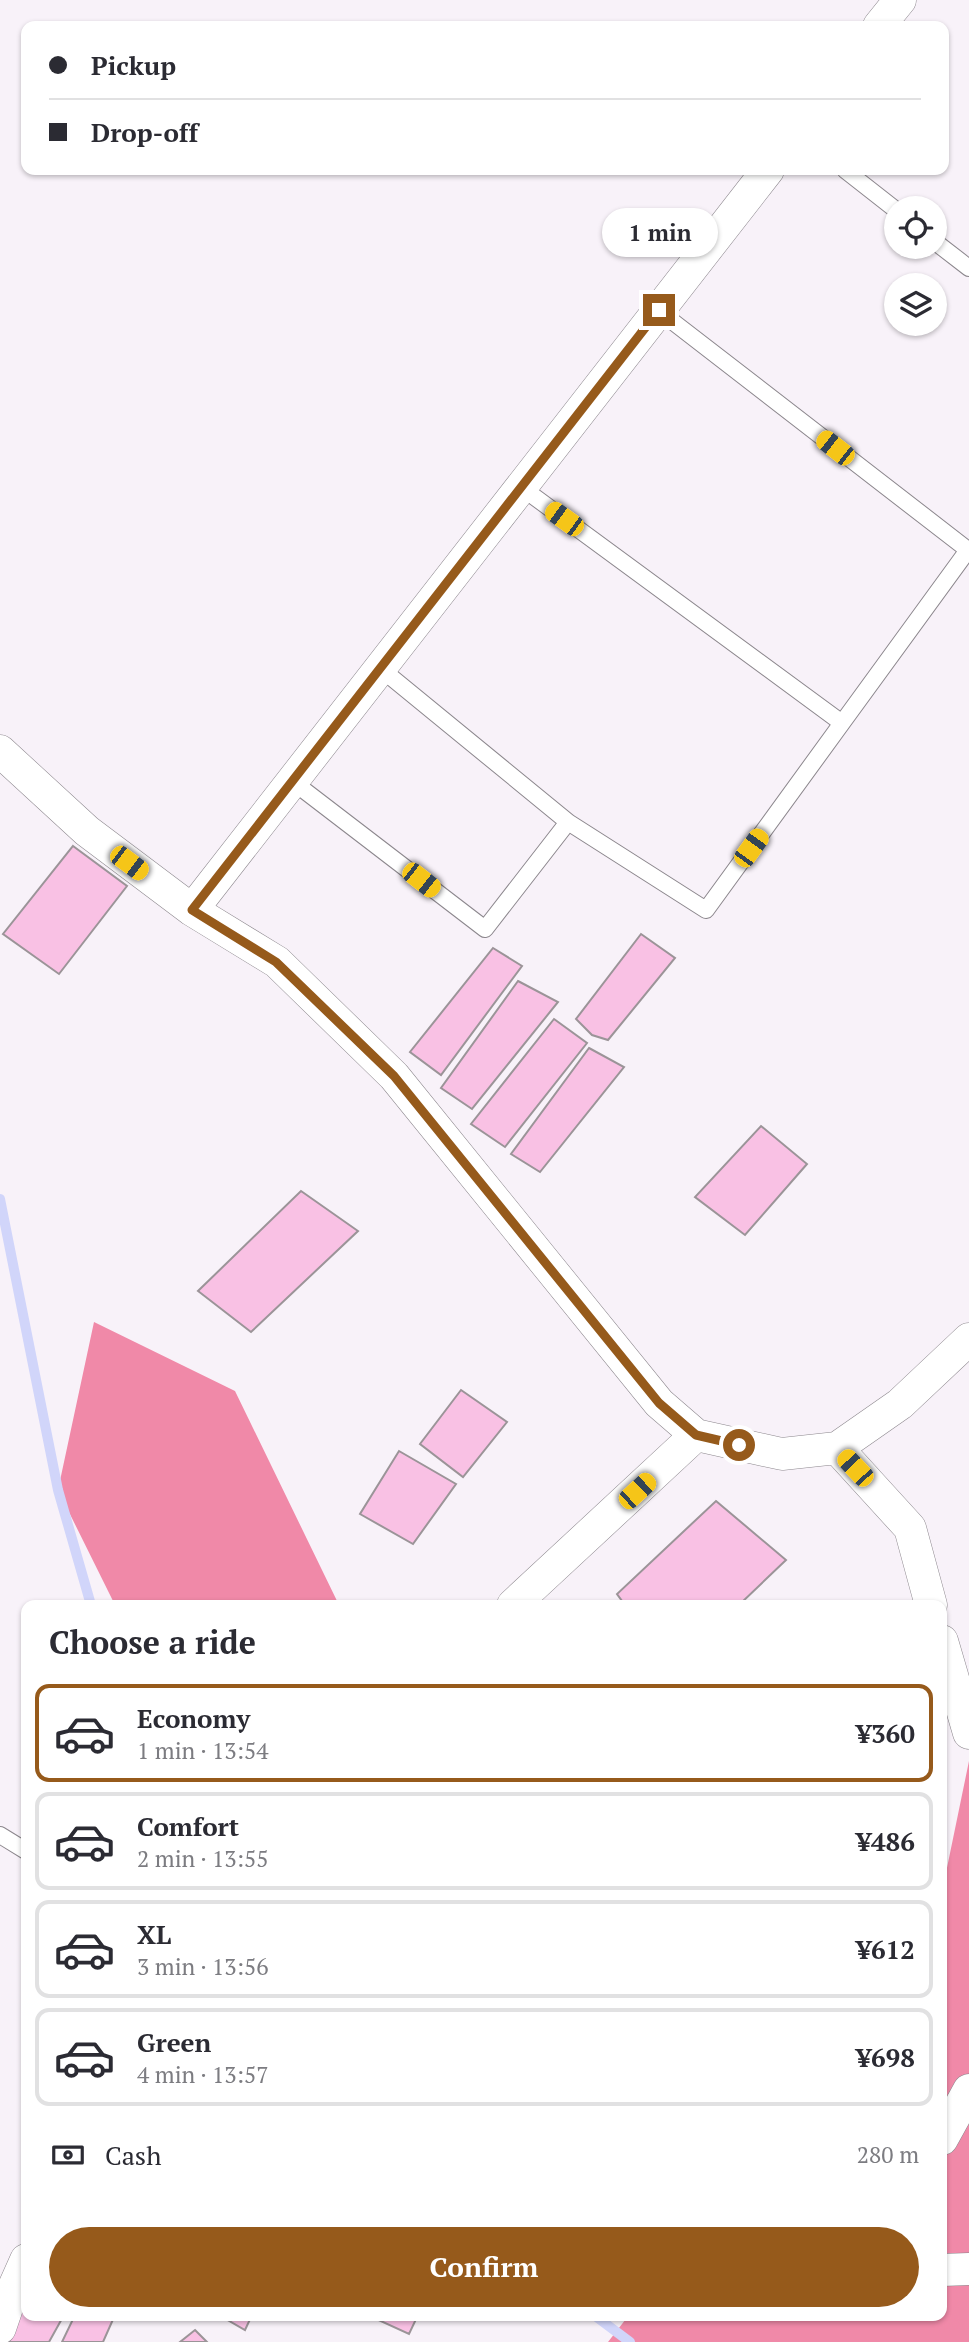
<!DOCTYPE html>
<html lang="en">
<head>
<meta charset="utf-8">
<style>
	body { margin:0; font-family:"PT Serif",serif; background:#f2f2f3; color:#2b2b33; height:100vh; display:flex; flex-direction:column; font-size:26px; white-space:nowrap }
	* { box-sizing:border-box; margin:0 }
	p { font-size:23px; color:#7c7c81 }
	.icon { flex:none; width:38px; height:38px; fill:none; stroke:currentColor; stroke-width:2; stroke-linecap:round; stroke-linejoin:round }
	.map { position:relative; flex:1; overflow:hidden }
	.details { position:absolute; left:21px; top:1600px; width:926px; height:721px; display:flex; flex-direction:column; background:#fff; border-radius:14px; box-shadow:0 2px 5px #0004 }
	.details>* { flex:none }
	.hud { position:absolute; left:21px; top:21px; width:928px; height:154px; border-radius:14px; box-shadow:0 2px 5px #0004; display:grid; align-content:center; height:154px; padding:0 28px; background:#fff }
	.tools { position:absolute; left:884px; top:196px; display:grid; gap:14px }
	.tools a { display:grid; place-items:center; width:63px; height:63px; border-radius:50%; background:#fff; box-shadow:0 2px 5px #0004; font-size:35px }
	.end { position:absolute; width:32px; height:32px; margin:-16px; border:9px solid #965a1b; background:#fff; box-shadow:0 0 0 4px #fff }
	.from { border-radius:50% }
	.bubble { position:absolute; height:49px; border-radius:24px; background:#fff; box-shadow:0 2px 5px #0004; font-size:23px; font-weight:700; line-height:49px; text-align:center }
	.car { position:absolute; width:21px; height:42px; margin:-21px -10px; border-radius:9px; box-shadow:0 0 5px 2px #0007; background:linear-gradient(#f5c518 24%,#345 0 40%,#f5c518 0 76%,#345 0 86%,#f5c518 0) }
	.hud b { display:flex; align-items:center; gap:24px; height:66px; font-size:26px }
	.hud b+b { border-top:2px solid #e1e1e2 }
	.hud i { width:18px; height:18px; background:#2b2b33 }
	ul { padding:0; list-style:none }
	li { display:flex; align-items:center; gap:21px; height:98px; margin:0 14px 10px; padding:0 14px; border:4px solid #e1e1e2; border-radius:14px }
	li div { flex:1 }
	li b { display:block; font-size:26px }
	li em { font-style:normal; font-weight:700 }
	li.selected { border-color:#965a1b }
	li>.icon { width:63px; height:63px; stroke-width:1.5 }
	h2 { padding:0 28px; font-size:32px; line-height:84px }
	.pay { display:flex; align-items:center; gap:18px; height:77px; padding:0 28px; font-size:26px }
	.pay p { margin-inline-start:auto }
	.cta { display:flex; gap:14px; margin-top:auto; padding:14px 28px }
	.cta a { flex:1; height:80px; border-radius:42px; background:#965a1b; color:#fff; font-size:28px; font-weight:700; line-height:80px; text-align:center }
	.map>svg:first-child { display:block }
</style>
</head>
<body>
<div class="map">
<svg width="969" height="2342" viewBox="0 0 969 2342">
	<rect width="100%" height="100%" fill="#f8f2f9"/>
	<path fill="#f089a8" d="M 94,1322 L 235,1391 L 339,1605 L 115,1605 L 58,1490 Z
		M 969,1761 L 969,2342 L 608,2342 L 629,2315 L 942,2315 L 942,1892 Z"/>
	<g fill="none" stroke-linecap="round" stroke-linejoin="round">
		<path stroke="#d1d5fa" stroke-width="10" d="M 0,1199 L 58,1490 L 91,1605
			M 594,2315 L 630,2342"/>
	</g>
	<path fill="#f9c1e4" stroke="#9b9498" stroke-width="2" d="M 73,846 L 127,886 L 59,974 L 3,934 Z
		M 641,934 L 675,958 L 608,1040 L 592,1035 L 576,1019 Z
		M 493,948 L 522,966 L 441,1075 L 410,1052 Z
		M 518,981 L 558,1002 L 472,1109 L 441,1088 Z
		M 554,1019 L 587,1043 L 505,1147 L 471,1124 Z
		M 589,1048 L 624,1067 L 540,1172 L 511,1154 Z
		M 761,1126 L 807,1164 L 745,1235 L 695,1197 Z
		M 301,1191 L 358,1231 L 251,1332 L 198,1291 Z
		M 461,1390 L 507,1422 L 463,1477 L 420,1444 Z
		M 399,1451 L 456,1484 L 413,1544 L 360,1514 Z
		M 716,1501 L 786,1560 L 739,1605 L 625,1605 L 617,1594 Z
		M 26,2283 L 26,2315 L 64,2315 L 49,2342 L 7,2342 L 19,2299 Z
		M 75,2315 L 115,2315 L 103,2342 L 62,2342 Z
		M 219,2315 L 252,2315 L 245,2330 Z
		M 375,2315 L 418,2315 L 409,2334 L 374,2318 Z
		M 195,2330 L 207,2342 L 180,2342 Z"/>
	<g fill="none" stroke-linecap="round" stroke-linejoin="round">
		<g stroke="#8c878d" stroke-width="18">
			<path id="service" d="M 845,170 L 896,210
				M 934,241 L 969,268
				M 659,311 L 968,550 L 842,723
				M 380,668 L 568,822
				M 292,781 L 485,929 L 568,822 L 706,910 L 842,723 L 521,487
				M 0,1835 L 26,1851"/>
		</g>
		<g stroke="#8c878d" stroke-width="33">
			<path id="minor" d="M 879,26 L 900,0
				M 0,751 L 87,831 L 192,910 L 277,962 L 394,1076 L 659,1403 L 696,1435 L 782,1454 L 837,1448 L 900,1404 L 969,1339
				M 192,910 L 768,170
				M 837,1448 L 910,1528 L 931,1605
				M 513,1605 L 696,1435
				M 942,1641 L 969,1733
				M 942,2139 L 969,2090
				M 942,2270 L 969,2269
				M 0,2328 L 14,2287 L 26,2260"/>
		</g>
		<use href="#service" stroke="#fff" stroke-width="16"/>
		<use href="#minor" stroke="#fff" stroke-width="32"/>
	</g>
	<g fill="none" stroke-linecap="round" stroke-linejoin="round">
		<path stroke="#965a1b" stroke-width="9" d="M 659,310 L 192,910 L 276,962 L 394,1076 L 659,1403 L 696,1435 L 739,1445"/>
	</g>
</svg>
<div class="tools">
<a><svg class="icon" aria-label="locate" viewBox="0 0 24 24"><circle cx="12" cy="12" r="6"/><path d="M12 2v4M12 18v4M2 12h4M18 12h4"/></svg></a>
<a><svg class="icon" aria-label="layers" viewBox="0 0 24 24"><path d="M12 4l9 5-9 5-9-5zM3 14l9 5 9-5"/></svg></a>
</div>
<i class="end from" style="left:739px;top:1445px"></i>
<i class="end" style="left:659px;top:310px"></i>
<div class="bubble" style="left:602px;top:208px;width:116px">1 min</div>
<i class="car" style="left:835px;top:448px;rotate:308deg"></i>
<i class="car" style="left:564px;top:519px;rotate:306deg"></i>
<i class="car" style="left:751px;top:848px;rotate:36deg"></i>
<i class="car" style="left:129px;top:863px;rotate:127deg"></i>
<i class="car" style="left:421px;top:880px;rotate:128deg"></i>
<i class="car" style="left:855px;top:1468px;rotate:317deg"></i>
<i class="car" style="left:637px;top:1491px;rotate:47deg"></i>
<div class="hud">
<b><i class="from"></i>Pickup</b>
<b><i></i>Drop-off</b>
</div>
<section class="details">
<h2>Choose a ride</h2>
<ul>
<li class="selected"><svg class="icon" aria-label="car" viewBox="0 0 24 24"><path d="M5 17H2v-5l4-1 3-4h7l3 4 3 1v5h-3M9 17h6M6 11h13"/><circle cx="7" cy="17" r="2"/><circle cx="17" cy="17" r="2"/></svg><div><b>Economy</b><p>1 min · 13:54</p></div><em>¥360</em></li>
<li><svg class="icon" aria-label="car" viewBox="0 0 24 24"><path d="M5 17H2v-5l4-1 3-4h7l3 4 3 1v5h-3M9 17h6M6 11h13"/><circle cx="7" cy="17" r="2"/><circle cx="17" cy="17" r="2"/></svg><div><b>Comfort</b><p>2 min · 13:55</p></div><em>¥486</em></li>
<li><svg class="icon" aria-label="car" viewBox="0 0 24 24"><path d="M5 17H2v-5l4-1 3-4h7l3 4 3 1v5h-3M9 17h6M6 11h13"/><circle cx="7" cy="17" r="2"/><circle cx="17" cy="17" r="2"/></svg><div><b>XL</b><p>3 min · 13:56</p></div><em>¥612</em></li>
<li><svg class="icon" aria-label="car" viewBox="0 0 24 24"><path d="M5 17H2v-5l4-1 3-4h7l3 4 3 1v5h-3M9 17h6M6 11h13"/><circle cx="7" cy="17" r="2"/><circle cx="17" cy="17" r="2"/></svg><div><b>Green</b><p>4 min · 13:57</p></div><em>¥698</em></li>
</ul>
<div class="pay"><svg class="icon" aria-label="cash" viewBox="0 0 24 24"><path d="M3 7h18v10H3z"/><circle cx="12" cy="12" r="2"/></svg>Cash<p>280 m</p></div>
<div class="cta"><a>Confirm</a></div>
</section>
</div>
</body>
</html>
